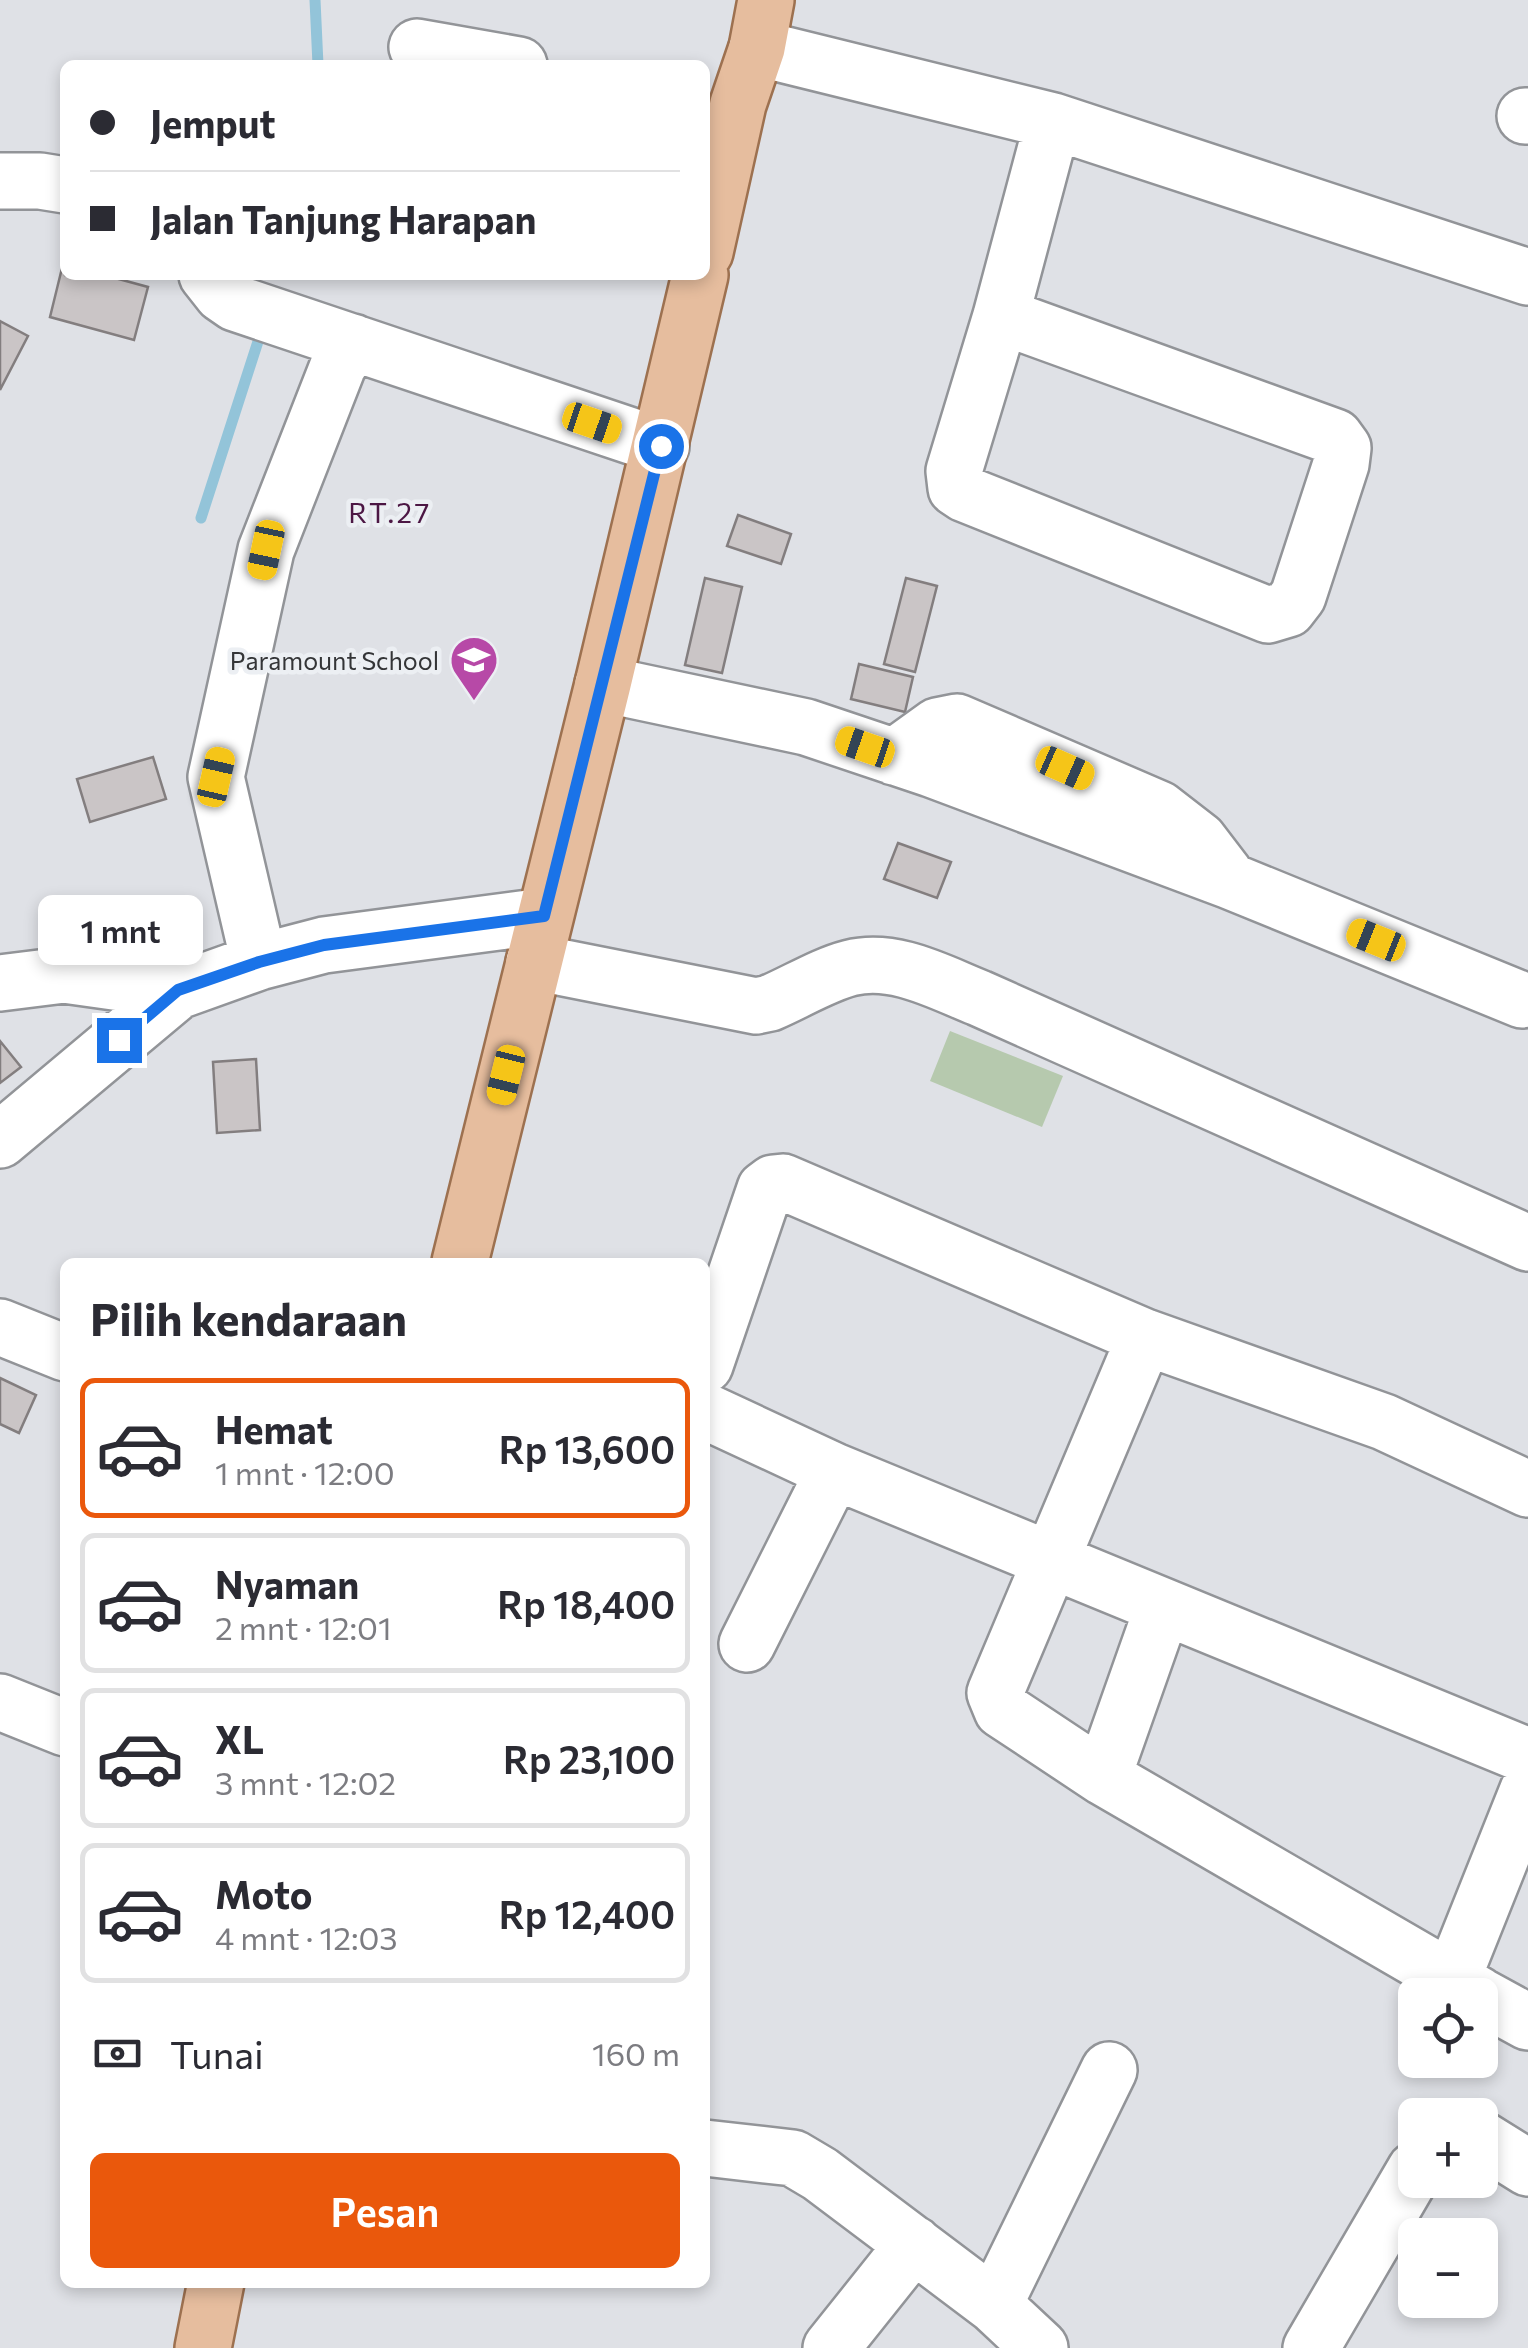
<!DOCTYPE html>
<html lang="id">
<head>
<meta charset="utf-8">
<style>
	body { margin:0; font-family:Commissioner,sans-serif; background:#f7f7f7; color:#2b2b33; height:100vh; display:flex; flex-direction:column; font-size:38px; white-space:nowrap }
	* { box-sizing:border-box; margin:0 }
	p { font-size:32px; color:#7c7c81 }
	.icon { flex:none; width:55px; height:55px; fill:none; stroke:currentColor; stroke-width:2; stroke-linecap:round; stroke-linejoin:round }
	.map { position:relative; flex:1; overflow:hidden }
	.details { position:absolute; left:60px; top:1258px; width:650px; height:1030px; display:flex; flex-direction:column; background:#fff; border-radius:15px; box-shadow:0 5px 15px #0003 }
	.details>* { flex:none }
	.hud { position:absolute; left:60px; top:60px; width:650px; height:220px; border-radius:15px; box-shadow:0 5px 15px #0003; display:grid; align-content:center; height:220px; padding:0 30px; background:#fff }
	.controls { position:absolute; left:1398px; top:1978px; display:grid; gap:20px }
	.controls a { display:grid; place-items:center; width:100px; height:100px; border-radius:15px; background:#fff; box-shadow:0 5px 15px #0003; font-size:50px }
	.end { position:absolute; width:45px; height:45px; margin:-22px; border:12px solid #1a73e8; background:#fff; box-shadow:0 0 0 5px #fff }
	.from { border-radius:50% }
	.bubble { position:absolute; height:70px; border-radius:15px; background:#fff; box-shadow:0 5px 15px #0003; font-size:32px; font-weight:600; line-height:70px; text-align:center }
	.car { position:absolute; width:30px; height:60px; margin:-30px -15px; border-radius:12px; box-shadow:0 0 8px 2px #0007; background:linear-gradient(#f5c518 24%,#345 0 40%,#f5c518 0 76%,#345 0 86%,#f5c518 0) }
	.hud b { display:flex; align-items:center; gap:35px; height:95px; font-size:38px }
	.hud b+b { border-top:2px solid #e1e1e2 }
	.hud i { width:25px; height:25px; background:#2b2b33 }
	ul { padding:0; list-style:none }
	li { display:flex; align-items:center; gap:30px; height:140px; margin:0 20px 15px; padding:0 10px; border:5px solid #e1e1e2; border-radius:15px }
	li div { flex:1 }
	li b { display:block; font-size:38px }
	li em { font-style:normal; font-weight:600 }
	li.current { border-color:#ea580c }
	li>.icon { width:90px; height:90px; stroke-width:1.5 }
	h2 { padding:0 30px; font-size:45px; line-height:120px }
	.pay { display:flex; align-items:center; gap:25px; height:110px; padding:0 30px; font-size:38px }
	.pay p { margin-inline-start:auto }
	.action { display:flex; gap:20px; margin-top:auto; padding:20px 30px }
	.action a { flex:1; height:115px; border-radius:15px; background:#ea580c; color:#fff; font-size:40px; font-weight:600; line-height:115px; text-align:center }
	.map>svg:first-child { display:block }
</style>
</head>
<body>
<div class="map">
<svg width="1528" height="2348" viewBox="0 0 1528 2348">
	<rect width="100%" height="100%" fill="#dfe1e6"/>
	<path fill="#b6c9ae" d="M 950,1031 L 1063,1076 L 1042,1127 L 930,1081 Z"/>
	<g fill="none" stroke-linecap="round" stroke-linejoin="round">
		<path stroke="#93c4d9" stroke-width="11" d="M 315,0 L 318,65
			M 201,518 L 262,329"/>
	</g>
	<path fill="#cac5c6" stroke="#837e7f" stroke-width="2.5" d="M 63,264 L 65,275 L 104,275 L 148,287 L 134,340 L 50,317 Z
		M 0,321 L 28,336 L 0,390 Z
		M 738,515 L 791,534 L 781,564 L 727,546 Z
		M 705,578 L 742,587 L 722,673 L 685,665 Z
		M 906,578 L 937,586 L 915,672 L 884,664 Z
		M 859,664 L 913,677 L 905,712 L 851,699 Z
		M 153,757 L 166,799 L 90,822 L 77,779 Z
		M 898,843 L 951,862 L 937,898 L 884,879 Z
		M 0,1041 L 21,1067 L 0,1083 Z
		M 256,1059 L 260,1130 L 217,1133 L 213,1062 Z
		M 0,1378 L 36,1395 L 19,1433 L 0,1424 Z"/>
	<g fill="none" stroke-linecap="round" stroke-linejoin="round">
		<g stroke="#929498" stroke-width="60">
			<path id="minor" d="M 417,47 L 519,65
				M 757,48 L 1053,121 L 1528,277
				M 1525,116 L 1528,116
				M 0,181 L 40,181 L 65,185
				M 207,275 L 222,294 L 235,303 L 661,446
				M 1001,316 L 1335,437 L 1343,448 L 1341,464 L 1298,596 L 1288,609 L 1268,615 L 965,494 L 956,488 L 954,471 L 1001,316 L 1053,121
				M 603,684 L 806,727 L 931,769 L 1230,881 L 1522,1000
				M 894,757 L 937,726 L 957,722 L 1159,809 L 1199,840 L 1225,874
				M 259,962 L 216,777 L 266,550 L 338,366 L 353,342
				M 534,962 L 756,1006 L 770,1003 C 796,992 823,975 850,968 C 895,957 939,982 979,998 L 1528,1243
				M 0,983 L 64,975 L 178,991
				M 0,1140 L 178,991 L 259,962 L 324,945 L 544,916
				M 0,1327 L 65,1353
				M 1145,1337 L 995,1693 L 1002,1710 L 1103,1777 L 1479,1995
				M 705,1365 L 765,1189 L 773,1183 L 783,1182 L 1145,1337 L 1384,1422 L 1528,1489
				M 705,1411 L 834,1471 L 1528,1756
				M 747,1644 L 834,1471
				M 0,1702 L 65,1728
				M 1103,1777 L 1163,1607
				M 1452,1980 L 1528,1790
				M 1480,1996 L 1528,2022
				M 1480,2138 L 1528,2168
				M 705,2148 L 793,2158 L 820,2174 L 994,2305 L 1040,2348
				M 994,2305 L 1109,2070
				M 831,2348 L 914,2244
				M 1311,2348 L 1415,2170"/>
		</g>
		<g stroke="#9d7150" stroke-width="60">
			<path id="major" d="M 705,252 L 738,104 L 757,48 L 766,0
				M 460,1262 L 603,684 L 700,275
				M 203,2348 L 216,2282"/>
		</g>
		<use href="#minor" stroke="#fff" stroke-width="55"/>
		<use href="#major" stroke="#e6bd9e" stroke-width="55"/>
	</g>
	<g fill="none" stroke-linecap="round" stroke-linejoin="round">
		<path stroke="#1a73e8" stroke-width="12" d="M 119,1040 L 178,990 L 259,962 L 324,945 L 544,916 L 661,446"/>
	</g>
	<defs>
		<g id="school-pin" transform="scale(2.5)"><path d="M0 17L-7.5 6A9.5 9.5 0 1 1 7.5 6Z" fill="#b749a7" stroke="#eceff3"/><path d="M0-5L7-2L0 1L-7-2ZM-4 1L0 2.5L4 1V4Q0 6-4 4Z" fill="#fff"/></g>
	</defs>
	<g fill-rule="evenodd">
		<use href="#school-pin" x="474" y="660"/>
	</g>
	<g text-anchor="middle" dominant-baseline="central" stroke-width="9" stroke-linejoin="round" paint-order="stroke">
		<g font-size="25" fill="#343537" stroke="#eceff3" text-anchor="end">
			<text x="439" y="660">Paramount School</text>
		</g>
		<g font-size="28" letter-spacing="2.5" fill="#4c1744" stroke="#eceff3">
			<text x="390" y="512">RT.27</text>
		</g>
	</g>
</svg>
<div class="controls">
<a><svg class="icon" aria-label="locate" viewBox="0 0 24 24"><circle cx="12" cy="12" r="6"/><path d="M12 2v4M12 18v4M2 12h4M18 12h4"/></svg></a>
<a>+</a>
<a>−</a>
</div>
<i class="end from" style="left:661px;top:446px"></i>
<i class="end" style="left:119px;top:1040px"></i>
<div class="bubble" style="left:38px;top:895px;width:165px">1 mnt</div>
<i class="car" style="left:592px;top:423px;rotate:109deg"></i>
<i class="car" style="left:266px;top:550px;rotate:192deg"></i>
<i class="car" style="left:865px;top:747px;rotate:289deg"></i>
<i class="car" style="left:1065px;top:768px;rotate:114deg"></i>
<i class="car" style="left:216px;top:777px;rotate:13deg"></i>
<i class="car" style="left:1376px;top:940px;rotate:292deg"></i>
<i class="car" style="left:506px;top:1075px;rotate:194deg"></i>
<div class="hud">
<b><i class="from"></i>Jemput</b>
<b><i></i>Jalan Tanjung Harapan</b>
</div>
<section class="details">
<h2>Pilih kendaraan</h2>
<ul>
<li class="current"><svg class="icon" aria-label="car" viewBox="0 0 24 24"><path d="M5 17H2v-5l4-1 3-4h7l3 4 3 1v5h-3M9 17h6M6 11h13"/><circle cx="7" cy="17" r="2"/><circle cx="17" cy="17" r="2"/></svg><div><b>Hemat</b><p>1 mnt · 12:00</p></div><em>Rp 13,600</em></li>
<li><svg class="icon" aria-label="car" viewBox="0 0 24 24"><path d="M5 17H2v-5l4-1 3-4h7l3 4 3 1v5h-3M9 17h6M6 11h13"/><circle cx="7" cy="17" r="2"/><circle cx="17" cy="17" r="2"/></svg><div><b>Nyaman</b><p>2 mnt · 12:01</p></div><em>Rp 18,400</em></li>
<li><svg class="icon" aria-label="car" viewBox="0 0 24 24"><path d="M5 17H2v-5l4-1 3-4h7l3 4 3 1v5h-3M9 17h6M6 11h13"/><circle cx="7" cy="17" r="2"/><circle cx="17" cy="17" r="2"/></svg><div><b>XL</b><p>3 mnt · 12:02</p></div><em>Rp 23,100</em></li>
<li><svg class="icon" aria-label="car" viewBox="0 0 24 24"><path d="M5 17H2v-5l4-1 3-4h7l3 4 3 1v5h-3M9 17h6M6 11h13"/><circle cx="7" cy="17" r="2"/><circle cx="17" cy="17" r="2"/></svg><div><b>Moto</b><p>4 mnt · 12:03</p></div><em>Rp 12,400</em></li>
</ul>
<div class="pay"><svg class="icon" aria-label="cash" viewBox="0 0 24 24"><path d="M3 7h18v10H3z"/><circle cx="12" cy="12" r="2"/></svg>Tunai<p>160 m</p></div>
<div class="action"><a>Pesan</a></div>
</section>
</div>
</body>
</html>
